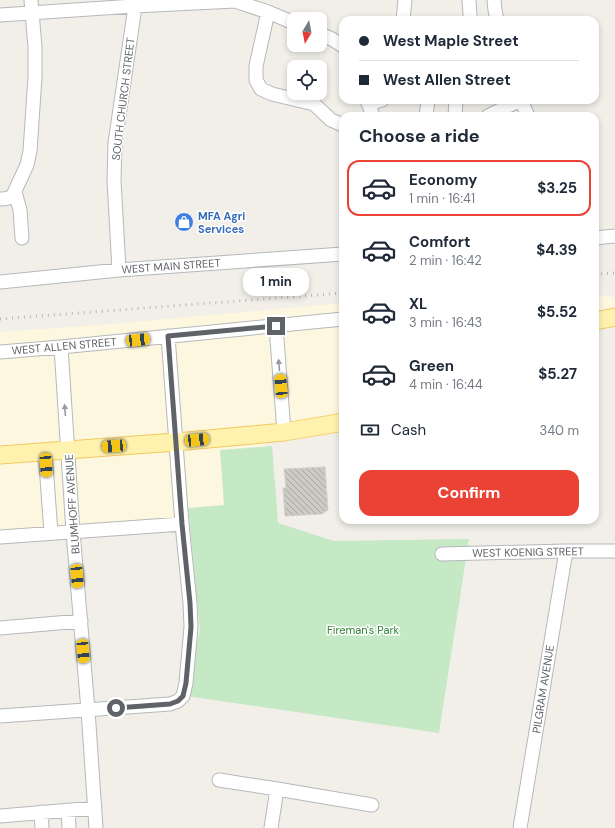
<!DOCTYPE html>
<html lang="en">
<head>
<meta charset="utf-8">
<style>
	body { margin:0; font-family:"DM Sans",sans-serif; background:#f2f2f3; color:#1f2937; height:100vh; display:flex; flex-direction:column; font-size:15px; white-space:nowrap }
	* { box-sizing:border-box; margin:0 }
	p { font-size:13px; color:#747a83 }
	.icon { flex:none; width:22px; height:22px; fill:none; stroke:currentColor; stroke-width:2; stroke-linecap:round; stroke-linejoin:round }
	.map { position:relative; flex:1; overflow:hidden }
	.drawer { position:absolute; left:339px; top:112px; width:260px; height:412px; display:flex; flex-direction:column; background:#fff; border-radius:12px; box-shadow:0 2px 6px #0003 }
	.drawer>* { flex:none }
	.top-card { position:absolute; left:339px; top:16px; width:260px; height:88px; border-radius:12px; box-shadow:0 2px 6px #0003; display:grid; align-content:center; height:88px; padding:0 20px; background:#fff }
	.needle { width:26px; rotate:190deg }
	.buttons { position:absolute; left:287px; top:12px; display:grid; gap:8px }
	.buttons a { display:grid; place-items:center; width:40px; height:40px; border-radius:8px; background:#fff; box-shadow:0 2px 6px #0003; font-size:20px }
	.end { position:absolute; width:18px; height:18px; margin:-9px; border:5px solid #5f6368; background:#fff; box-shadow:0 0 0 2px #fff }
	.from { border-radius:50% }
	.bubble { position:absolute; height:28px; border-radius:12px; background:#fff; box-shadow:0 2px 6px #0003; font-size:13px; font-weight:700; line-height:28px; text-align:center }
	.car { position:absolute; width:12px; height:24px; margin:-12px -6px; border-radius:5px; box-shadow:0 0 3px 1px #0007; background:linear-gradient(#f5c518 24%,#345 0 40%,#f5c518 0 76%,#345 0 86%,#f5c518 0) }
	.top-card b { display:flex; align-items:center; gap:14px; height:38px; font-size:15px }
	.top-card b+b { border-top:1px solid #e0e1e3 }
	.top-card i { width:10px; height:10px; background:#1f2937 }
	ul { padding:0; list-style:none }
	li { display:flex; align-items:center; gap:12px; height:56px; margin:0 8px 6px; padding:0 12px; border:2px solid transparent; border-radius:12px }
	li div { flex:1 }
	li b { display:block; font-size:15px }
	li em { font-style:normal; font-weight:700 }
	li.on { border-color:#ea4335 }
	li>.icon { width:36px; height:36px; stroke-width:1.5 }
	h2 { padding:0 20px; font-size:18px; line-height:48px }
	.pay { display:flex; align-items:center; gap:10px; height:44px; padding:0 20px; font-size:15px }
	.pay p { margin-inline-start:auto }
	.action { display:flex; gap:8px; margin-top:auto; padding:8px 20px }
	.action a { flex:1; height:46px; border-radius:12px; background:#ea4335; color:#fff; font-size:16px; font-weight:700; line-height:46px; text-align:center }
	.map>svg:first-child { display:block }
</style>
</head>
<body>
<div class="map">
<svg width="615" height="828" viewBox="0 0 615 828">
	<defs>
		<pattern id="building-back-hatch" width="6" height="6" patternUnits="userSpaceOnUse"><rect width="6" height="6" fill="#cccac5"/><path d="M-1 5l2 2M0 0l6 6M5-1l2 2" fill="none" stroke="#a9a8a4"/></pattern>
	</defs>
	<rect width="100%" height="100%" fill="#f1efe8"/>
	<path fill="#fef7e0" d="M 595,295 L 610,296 L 615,298 L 615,325 L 595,324 Z
		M 343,303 L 343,421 L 264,434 L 272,507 L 182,518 L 0,536 L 0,332 L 112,324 Z"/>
	<path fill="#c5e8c5" d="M 272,446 L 278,523 L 334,541 L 469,539 L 439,733 L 187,696 L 200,629 L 188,508 L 224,505 L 220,450 Z"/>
	<path fill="url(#building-back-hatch)" stroke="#d6d1c6" d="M 325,467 L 328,510 L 322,514 L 285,516 L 283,488 L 286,488 L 284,469 Z"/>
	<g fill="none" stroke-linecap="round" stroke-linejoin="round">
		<g stroke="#b5b8bc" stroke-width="15">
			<path id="minor" d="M 469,0 L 470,14 L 470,20
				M 494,0 L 495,10 L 497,20
				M 268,12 L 256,66 L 256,80 L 261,89 L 272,94 L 314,104 L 331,120 L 343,125
				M 0,15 L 134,6 L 235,1 L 268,12 L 294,23
				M 403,20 L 405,0
				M 320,34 L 330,38 L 343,46
				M 367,100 L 373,116
				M 521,100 L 528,116
				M 368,104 L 382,100
				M 426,116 L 428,100
				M 455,116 L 456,100
				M 488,116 L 520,100
				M 15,192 L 20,210 L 22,238
				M 0,199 C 5,199 9,199 13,195 L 27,165 L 30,151 L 35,77 L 35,47 L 31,0
				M 595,238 L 615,236
				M 119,270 L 114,180 L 115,143 L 136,0
				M 0,282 L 119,270 L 343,254
				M 276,326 L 284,432
				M 61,347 L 73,532 L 88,710 L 96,828
				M 0,352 L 61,347 L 343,319
				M 45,451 L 51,533
				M 0,537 L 182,524
				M 442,554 L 566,551 L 615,551
				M 0,628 L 81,621
				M 0,716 L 170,704 L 178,701 L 183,696 L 186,683 L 191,627 L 190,603 L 182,524 L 168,336
				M 219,780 L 277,789 L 372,805
				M 68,810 L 69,828
				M 41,812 L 42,828
				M 0,816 L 95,808
				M 271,828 L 277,789
				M 520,828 L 566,551"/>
		</g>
		<g stroke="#f2c960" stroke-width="19">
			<path id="major" d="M 595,321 L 615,317
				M 0,455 L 176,442 L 284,432 L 338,423 L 343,421"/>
		</g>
		<use href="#minor" stroke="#fff" stroke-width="13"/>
		<use href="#major" stroke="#fff2af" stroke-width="17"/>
		<path stroke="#b6b7b8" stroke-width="3" stroke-dasharray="1 5" stroke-linecap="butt" d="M 595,274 L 615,273
			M 0,319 L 343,293"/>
	</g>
	<defs><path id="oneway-solid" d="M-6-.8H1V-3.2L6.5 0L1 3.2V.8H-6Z"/></defs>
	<g fill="#979a9d">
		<use href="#oneway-solid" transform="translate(279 365) rotate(-95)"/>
		<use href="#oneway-solid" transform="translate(65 410) rotate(-94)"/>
	</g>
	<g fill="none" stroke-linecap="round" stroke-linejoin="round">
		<path stroke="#5f6368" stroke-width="5" d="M 116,708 L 170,704 L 178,701 L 183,696 L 186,683 L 191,627 L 190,603 L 182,524 L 168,336 L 276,326"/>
	</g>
	<defs>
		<g id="shop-disc" transform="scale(1)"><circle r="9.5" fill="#3f7fe0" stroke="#fff"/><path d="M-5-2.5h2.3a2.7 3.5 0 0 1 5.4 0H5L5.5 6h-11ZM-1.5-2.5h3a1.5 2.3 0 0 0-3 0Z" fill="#fff"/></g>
	</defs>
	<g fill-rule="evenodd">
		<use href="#shop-disc" x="184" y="222"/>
	</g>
	<g text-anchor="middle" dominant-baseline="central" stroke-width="3" stroke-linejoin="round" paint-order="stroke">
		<g font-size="11" fill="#5f6368" stroke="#fff">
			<text transform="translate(123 99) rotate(-83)">SOUTH CHURCH STREET</text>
			<text transform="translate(171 266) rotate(-4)">WEST MAIN STREET</text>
			<text transform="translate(64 346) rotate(-5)">WEST ALLEN STREET</text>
			<text transform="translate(72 504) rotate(-94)">BLUMHOFF AVENUE</text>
			<text transform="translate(528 552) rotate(-1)">WEST KOENIG STREET</text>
			<text transform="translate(543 689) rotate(-81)">PILGRAM AVENUE</text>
		</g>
		<g font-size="11" font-weight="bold" fill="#366cbe" stroke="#fff" text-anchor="start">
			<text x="198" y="216">MFA Agri<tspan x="198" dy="13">Services</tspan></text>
		</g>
		<g font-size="11" fill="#348238" stroke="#fff">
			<text x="363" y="630">Fireman's Park</text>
		</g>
	</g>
</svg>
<div class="buttons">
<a><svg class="needle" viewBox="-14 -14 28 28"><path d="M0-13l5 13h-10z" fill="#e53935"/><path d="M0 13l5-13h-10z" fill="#747a83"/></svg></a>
<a><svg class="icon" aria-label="locate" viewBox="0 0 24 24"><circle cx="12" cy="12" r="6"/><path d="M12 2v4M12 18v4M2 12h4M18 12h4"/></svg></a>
</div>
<i class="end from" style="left:116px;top:708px"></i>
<i class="end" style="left:276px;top:326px"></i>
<div class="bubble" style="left:243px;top:268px;width:66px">1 min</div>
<i class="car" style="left:138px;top:340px;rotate:84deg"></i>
<i class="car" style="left:281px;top:386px;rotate:355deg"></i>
<i class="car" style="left:197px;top:440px;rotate:84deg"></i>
<i class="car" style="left:114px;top:446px;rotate:266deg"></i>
<i class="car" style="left:46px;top:465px;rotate:176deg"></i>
<i class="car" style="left:77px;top:576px;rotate:175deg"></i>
<i class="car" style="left:83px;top:651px;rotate:175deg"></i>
<div class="top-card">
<b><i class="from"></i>West Maple Street</b>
<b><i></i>West Allen Street</b>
</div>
<section class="drawer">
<h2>Choose a ride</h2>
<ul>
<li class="on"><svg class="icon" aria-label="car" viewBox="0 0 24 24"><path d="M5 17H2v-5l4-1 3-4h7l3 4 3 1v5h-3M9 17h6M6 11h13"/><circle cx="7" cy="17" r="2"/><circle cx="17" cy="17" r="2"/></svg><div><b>Economy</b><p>1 min · 16:41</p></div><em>$3.25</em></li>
<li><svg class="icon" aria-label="car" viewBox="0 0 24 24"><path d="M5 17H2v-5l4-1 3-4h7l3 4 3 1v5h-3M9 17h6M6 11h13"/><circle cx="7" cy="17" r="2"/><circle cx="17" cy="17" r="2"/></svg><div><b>Comfort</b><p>2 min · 16:42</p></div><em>$4.39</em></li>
<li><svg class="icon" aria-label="car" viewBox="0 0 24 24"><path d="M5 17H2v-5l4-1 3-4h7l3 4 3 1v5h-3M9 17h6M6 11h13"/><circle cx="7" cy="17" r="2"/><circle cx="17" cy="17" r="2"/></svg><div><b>XL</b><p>3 min · 16:43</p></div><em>$5.52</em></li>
<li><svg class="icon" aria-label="car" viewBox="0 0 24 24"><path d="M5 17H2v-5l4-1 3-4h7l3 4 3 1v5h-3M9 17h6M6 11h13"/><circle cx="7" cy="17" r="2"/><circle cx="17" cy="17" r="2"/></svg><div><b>Green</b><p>4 min · 16:44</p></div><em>$5.27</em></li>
</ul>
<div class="pay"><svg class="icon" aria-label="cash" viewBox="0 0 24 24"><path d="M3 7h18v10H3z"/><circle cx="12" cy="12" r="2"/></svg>Cash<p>340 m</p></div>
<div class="action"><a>Confirm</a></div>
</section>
</div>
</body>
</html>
